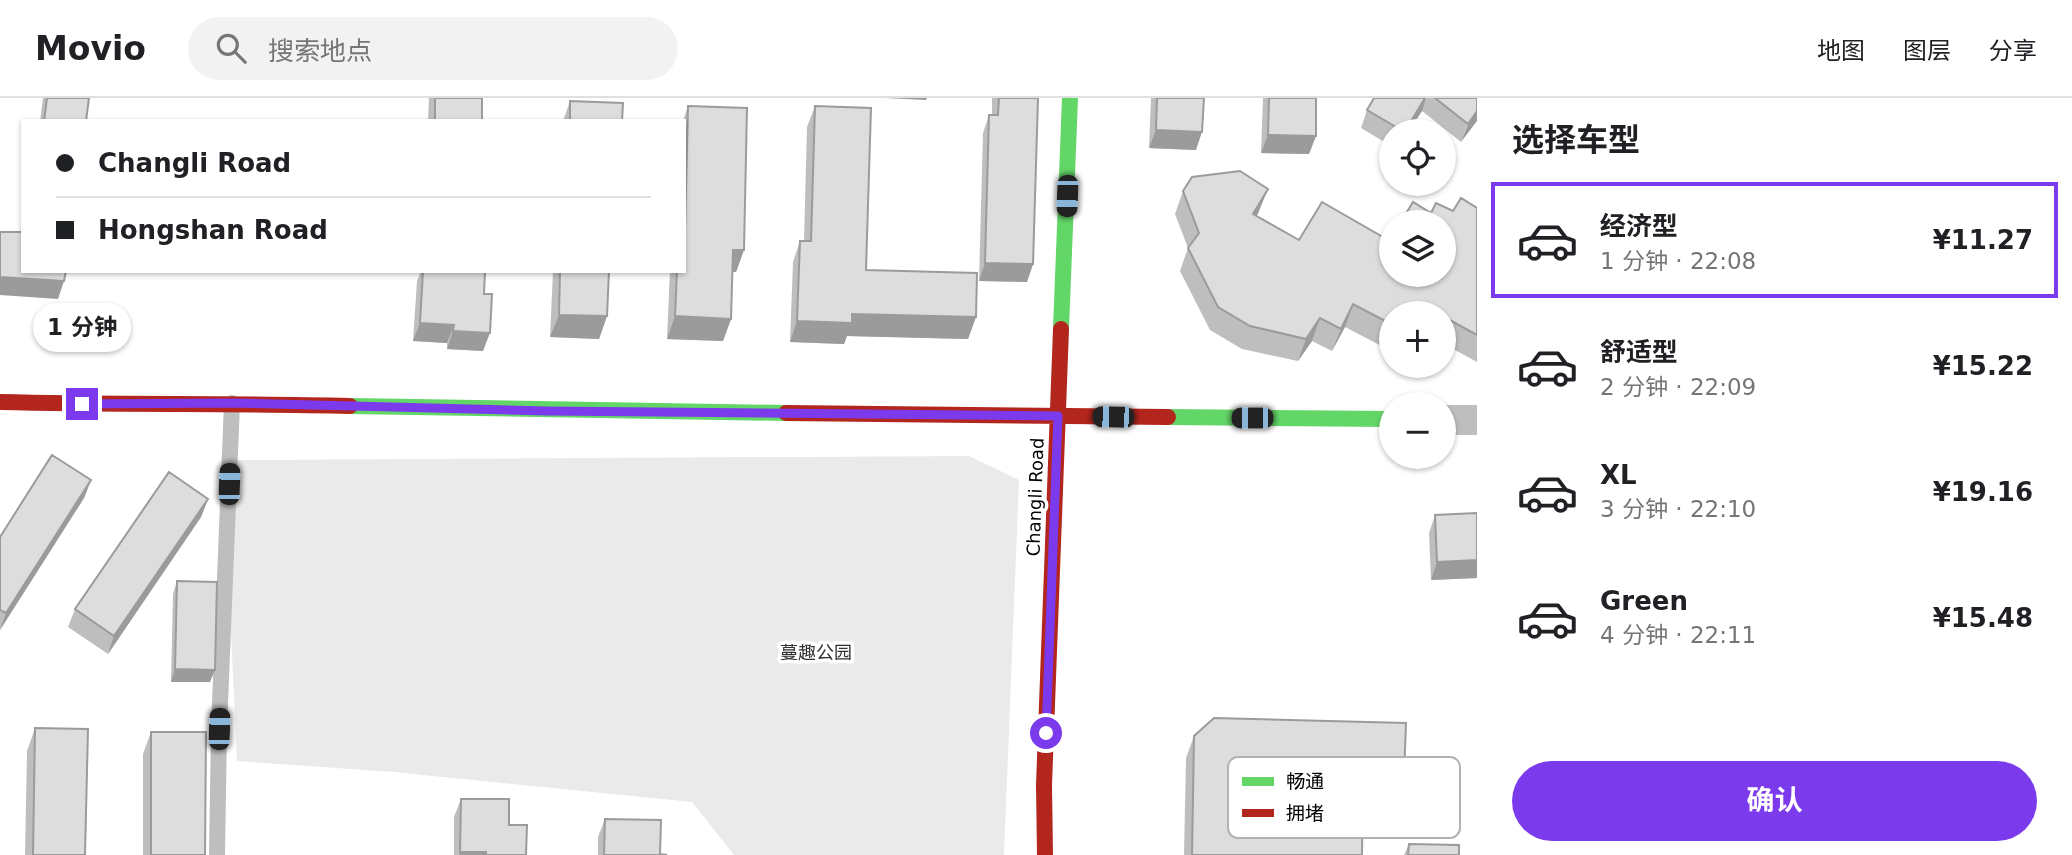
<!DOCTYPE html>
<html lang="zh">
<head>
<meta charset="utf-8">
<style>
	body { margin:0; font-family:"DejaVu Sans","Noto Sans SC",sans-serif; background:#f2f2f2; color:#202124; height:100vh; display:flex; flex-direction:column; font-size:26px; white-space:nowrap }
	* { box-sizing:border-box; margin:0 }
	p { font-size:23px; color:#757577 }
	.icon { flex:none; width:38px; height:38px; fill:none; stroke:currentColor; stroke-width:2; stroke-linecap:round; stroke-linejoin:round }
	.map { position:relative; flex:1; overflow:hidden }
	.side { display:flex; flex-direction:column; background:#fff; width:595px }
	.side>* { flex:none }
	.banner { position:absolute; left:21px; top:21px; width:665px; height:154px; border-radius:0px; box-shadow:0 2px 5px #0004; display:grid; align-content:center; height:154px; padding:0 35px; background:#fff }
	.fabs { position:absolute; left:1379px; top:21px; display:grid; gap:14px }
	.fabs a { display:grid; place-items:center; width:77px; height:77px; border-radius:50%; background:#fff; box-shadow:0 2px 5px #0004; font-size:35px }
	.end { position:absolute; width:32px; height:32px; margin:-16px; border:9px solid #7c3aed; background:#fff; box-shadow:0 0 0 4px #fff }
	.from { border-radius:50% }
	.bubble { position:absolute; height:49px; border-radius:24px; background:#fff; box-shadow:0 2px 5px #0004; font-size:23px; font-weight:700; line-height:49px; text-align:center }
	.car { position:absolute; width:21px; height:42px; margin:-21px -10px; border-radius:9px; box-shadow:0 0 5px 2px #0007; background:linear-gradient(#222 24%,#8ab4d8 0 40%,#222 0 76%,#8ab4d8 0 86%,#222 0) }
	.banner b { display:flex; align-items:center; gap:24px; height:66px; font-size:26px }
	.banner b+b { border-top:2px solid #e0e0e0 }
	.banner i { width:18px; height:18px; background:#202124 }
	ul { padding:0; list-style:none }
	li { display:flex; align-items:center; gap:21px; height:116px; margin:0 14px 10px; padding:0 21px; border:4px solid transparent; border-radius:0px }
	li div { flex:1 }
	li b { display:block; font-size:26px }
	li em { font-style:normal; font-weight:700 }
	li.selected { border-color:#7c3aed }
	li>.icon { width:63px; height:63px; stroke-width:1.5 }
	h2 { padding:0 35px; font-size:32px; line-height:84px }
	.primary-button { display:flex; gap:14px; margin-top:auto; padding:14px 35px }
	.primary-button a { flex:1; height:80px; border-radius:42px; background:#7c3aed; color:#fff; font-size:28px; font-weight:700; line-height:80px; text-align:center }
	header { display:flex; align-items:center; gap:42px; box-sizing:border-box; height:98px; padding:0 35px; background:#fff; border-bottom:2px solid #e0e0e0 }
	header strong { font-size:33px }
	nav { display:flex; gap:38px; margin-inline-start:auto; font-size:24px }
	.search { width:490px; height:63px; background:#f2f2f2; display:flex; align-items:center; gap:18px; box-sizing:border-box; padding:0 24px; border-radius:38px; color:#757577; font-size:26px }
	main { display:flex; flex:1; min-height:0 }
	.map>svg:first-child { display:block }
</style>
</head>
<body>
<header>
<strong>Movio</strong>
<div class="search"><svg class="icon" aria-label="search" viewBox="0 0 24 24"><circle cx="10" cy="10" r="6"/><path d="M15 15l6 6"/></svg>搜索地点</div>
<nav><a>地图</a><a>图层</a><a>分享</a></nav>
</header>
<main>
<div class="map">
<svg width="1477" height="757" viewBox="0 0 1477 757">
	<rect width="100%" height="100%" fill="#fff"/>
	<path fill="#eaeaea" d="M 969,358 L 1019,382 L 1004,757 L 734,757 L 692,704 L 394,674 L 237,663 L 228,472 L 238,362 Z"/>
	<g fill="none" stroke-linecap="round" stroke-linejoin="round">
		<path stroke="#bebebe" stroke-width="16" d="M 217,757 L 219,631 L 232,305"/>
		<path stroke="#bebebe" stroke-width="30" d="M 1444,322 L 1477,322"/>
		<path stroke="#63d668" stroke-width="16" d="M 1061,231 L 1070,0
			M 350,308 L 786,315
			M 1168,319 L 1391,321"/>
		<path stroke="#b3261e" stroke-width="16" d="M 0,304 C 117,307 233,305 350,308
			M 786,315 L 1168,319
			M 1045,757 L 1044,687 L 1061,231"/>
	</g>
	<path fill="#bebebe" d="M 43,0 L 89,0 L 86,23 L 40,23 Z
		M 429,0 L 482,0 L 482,23 L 428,23 Z
		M 992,0 L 1039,0 L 1037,4 L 1033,166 L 1027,184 L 979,183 L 983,35 L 989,17 L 992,17 Z
		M 1151,0 L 1204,0 L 1196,52 L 1149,50 Z
		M 1263,0 L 1316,0 L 1316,38 L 1309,56 L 1261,55 Z
		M 1374,0 L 1477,0 L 1461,44 L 1422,13 L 1409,33 L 1391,33 L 1391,48 L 1361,30 L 1367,12 Z
		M 570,3 L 622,23 L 563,23 Z
		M 688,8 L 744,152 L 736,174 L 732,174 L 731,221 L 723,243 L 667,241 L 670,173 L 684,173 L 684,23 L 683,23 Z
		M 815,8 L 866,172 L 976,219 L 968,241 L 847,238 L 844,246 L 790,244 L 793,164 L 800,143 L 804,143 L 807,29 Z
		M 1183,93 L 1259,113 L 1257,118 L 1299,142 L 1390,143 L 1431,115 L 1477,110 L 1477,264 L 1444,246 L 1444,215 L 1391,215 L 1391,253 L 1345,229 L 1332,253 L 1312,243 L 1298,263 L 1242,251 L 1210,232 L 1180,173 L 1188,150 L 1175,116 Z
		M 421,173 L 485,173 L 483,253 L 447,251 L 447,245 L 413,243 L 417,183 Z
		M 553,173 L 609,173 L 607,218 L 599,241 L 550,239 Z
		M 91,382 L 84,400 L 0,532 L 0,439 Z
		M 208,401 L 201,419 L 108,556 L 68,529 L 75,511 Z
		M 1477,415 L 1477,480 L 1431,482 L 1429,435 L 1435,417 Z
		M 177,483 L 210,584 L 171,584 L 173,496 Z
		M 35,630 L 85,757 L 25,757 L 27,653 Z
		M 151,634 L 205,757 L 143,757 L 143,656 Z
		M 1194,638 L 1404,679 L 1396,702 L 1363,700 L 1362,757 L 1184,757 L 1186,660 Z
		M 461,701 L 509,727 L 526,757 L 454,757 L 454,719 Z
		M 605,721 L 660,756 L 667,757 L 598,757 L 598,739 Z
		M 1409,746 L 1459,757 L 1404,757 Z"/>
	<path fill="#9b9b9b" d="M 885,0 L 927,0 L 926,2 Z
		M 1425,0 L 1426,0 L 1422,13 L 1409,33 L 1405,33 Z
		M 1477,13 L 1477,23 L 1461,44 L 1468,26 Z
		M 1156,32 L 1202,34 L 1196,52 L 1149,50 Z
		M 1268,37 L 1316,38 L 1309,56 L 1261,55 Z
		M 1268,91 L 1259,113 L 1245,139 L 1253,116 Z
		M 733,152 L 744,152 L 736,174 L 725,174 Z
		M 985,165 L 1033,166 L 1027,184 L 979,183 Z
		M 0,179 L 64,183 L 58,201 L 0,197 Z
		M 1353,206 L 1345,229 L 1332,253 L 1341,231 Z
		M 852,216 L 976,219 L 968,241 L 847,238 L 844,246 L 790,244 L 797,223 Z
		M 559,217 L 607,218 L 599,241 L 550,239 Z
		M 675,218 L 731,221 L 723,243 L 667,241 Z
		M 1320,220 L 1312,243 L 1298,263 L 1306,241 Z
		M 420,225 L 454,227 L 447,245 L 413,243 Z
		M 453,233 L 490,235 L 483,253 L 447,251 Z
		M 91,382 L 84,400 L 0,532 L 6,515 Z
		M 208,401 L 201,419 L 108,556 L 114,538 Z
		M 1477,462 L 1477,480 L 1431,482 L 1437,464 Z
		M 175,571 L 215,572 L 210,584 L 171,584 Z
		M 1363,677 L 1404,679 L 1396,702 L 1355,699 Z
		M 460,754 L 486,754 L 485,757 L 459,757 Z"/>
	<path fill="#ddd" stroke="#9b9b9b" stroke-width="2" d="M 47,0 L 89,0 L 86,23 L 44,23 Z
		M 435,0 L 482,0 L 482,23 L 435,23 Z
		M 999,0 L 1038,0 L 1033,166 L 985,165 L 989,17 L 998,17 Z
		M 1157,0 L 1204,0 L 1202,34 L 1156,32 Z
		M 1269,0 L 1316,0 L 1316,38 L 1268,37 Z
		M 1374,0 L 1425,0 L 1405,33 L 1403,33 L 1367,12 Z
		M 1435,0 L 1477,0 L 1477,13 L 1468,26 Z
		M 570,3 L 623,5 L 622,23 L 570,23 Z
		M 688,8 L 747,10 L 744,152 L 733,152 L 731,221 L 675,218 L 677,173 L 684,173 Z
		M 815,8 L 871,10 L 866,172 L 977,175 L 976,219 L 852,216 L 852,225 L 797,223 L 800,143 L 811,143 Z
		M 1240,73 L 1268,91 L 1253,116 L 1299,142 L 1322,104 L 1390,143 L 1391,140 L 1391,177 L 1444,177 L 1444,124 L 1401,124 L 1413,104 L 1431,115 L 1436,105 L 1453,113 L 1461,100 L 1477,110 L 1477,237 L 1444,219 L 1444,215 L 1437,215 L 1425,209 L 1421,215 L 1391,215 L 1391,226 L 1353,206 L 1341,231 L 1320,220 L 1306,241 L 1250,228 L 1218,209 L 1188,150 L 1199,135 L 1183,93 L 1192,79 Z
		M 0,134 L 23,134 L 23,173 L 66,173 L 64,183 L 0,179 Z
		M 423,173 L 485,173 L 484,196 L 492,196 L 490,235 L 453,233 L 454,227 L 420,225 Z
		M 560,173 L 609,173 L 607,218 L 559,217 Z
		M 52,357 L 91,382 L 6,515 L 0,512 L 0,439 Z
		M 169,374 L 208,401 L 114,538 L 75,511 Z
		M 1477,415 L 1477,462 L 1437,464 L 1435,417 Z
		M 177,483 L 217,484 L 215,572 L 175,571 Z
		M 1214,620 L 1406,625 L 1404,679 L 1363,677 L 1362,757 L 1192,757 L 1194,638 Z
		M 35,630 L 88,631 L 85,757 L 33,757 Z
		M 151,634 L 206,634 L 205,757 L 151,757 Z
		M 461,701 L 509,701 L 509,727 L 527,727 L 526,757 L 486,757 L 486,754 L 460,754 Z
		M 605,721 L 661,722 L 660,756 L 667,757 L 604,757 Z
		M 1409,746 L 1459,747 L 1459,757 L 1408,757 Z"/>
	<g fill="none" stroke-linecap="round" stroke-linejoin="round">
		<path stroke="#7c3aed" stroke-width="9" d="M 82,306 L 232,305 L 547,313 L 1058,318 L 1046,635"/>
	</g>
	<g text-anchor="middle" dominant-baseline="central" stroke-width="7" stroke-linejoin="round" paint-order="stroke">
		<g font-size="18" fill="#000" stroke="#fff">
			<text transform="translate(1035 399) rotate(-88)">Changli Road</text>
		</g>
		<g font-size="18" fill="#303030" stroke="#fff">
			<text x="816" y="554">蔓趣公园</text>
		</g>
	</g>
	<rect x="1228" y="659" width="232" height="81" rx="10" fill="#fff" stroke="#b2b2b2" stroke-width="2"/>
	<rect x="1242" y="679" width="32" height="9" fill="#63d668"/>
	<rect x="1242" y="711" width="32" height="8" fill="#b3261e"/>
	<g font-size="19" fill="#000">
		<text x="1286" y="690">畅通</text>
		<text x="1286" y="722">拥堵</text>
	</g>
</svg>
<div class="fabs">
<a><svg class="icon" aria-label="locate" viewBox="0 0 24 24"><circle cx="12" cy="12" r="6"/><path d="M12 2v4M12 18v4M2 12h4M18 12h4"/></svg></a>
<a><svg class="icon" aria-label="layers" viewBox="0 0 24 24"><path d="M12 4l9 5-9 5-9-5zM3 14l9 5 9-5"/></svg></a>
<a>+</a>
<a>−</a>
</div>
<i class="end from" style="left:1046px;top:635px"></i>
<i class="end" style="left:82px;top:306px"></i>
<div class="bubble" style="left:33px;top:205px;width:98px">1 分钟</div>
<i class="car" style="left:1067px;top:98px;rotate:182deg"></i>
<i class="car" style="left:1113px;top:319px;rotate:271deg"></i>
<i class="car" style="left:1252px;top:320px;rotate:270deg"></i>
<i class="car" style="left:229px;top:386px;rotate:2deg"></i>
<i class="car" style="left:219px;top:631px;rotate:2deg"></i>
<div class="banner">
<b><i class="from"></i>Changli Road</b>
<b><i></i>Hongshan Road</b>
</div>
</div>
<section class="side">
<h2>选择车型</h2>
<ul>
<li class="selected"><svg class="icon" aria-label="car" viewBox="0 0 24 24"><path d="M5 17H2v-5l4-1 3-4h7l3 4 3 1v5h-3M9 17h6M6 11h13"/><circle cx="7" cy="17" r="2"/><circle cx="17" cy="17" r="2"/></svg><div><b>经济型</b><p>1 分钟 · 22:08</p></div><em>¥11.27</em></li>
<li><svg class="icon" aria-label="car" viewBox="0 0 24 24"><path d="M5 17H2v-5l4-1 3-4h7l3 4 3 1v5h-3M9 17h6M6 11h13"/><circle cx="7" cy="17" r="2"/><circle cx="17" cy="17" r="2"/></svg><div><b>舒适型</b><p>2 分钟 · 22:09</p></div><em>¥15.22</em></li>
<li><svg class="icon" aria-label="car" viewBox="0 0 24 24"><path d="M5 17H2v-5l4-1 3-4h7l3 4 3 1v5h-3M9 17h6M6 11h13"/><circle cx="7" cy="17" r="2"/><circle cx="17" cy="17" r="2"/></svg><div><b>XL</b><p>3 分钟 · 22:10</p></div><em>¥19.16</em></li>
<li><svg class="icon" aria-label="car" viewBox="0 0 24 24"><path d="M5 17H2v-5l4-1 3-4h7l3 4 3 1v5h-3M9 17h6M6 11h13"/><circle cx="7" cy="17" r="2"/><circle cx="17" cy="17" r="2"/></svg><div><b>Green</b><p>4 分钟 · 22:11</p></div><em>¥15.48</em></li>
</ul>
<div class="primary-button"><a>确认</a></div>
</section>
</main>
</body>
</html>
